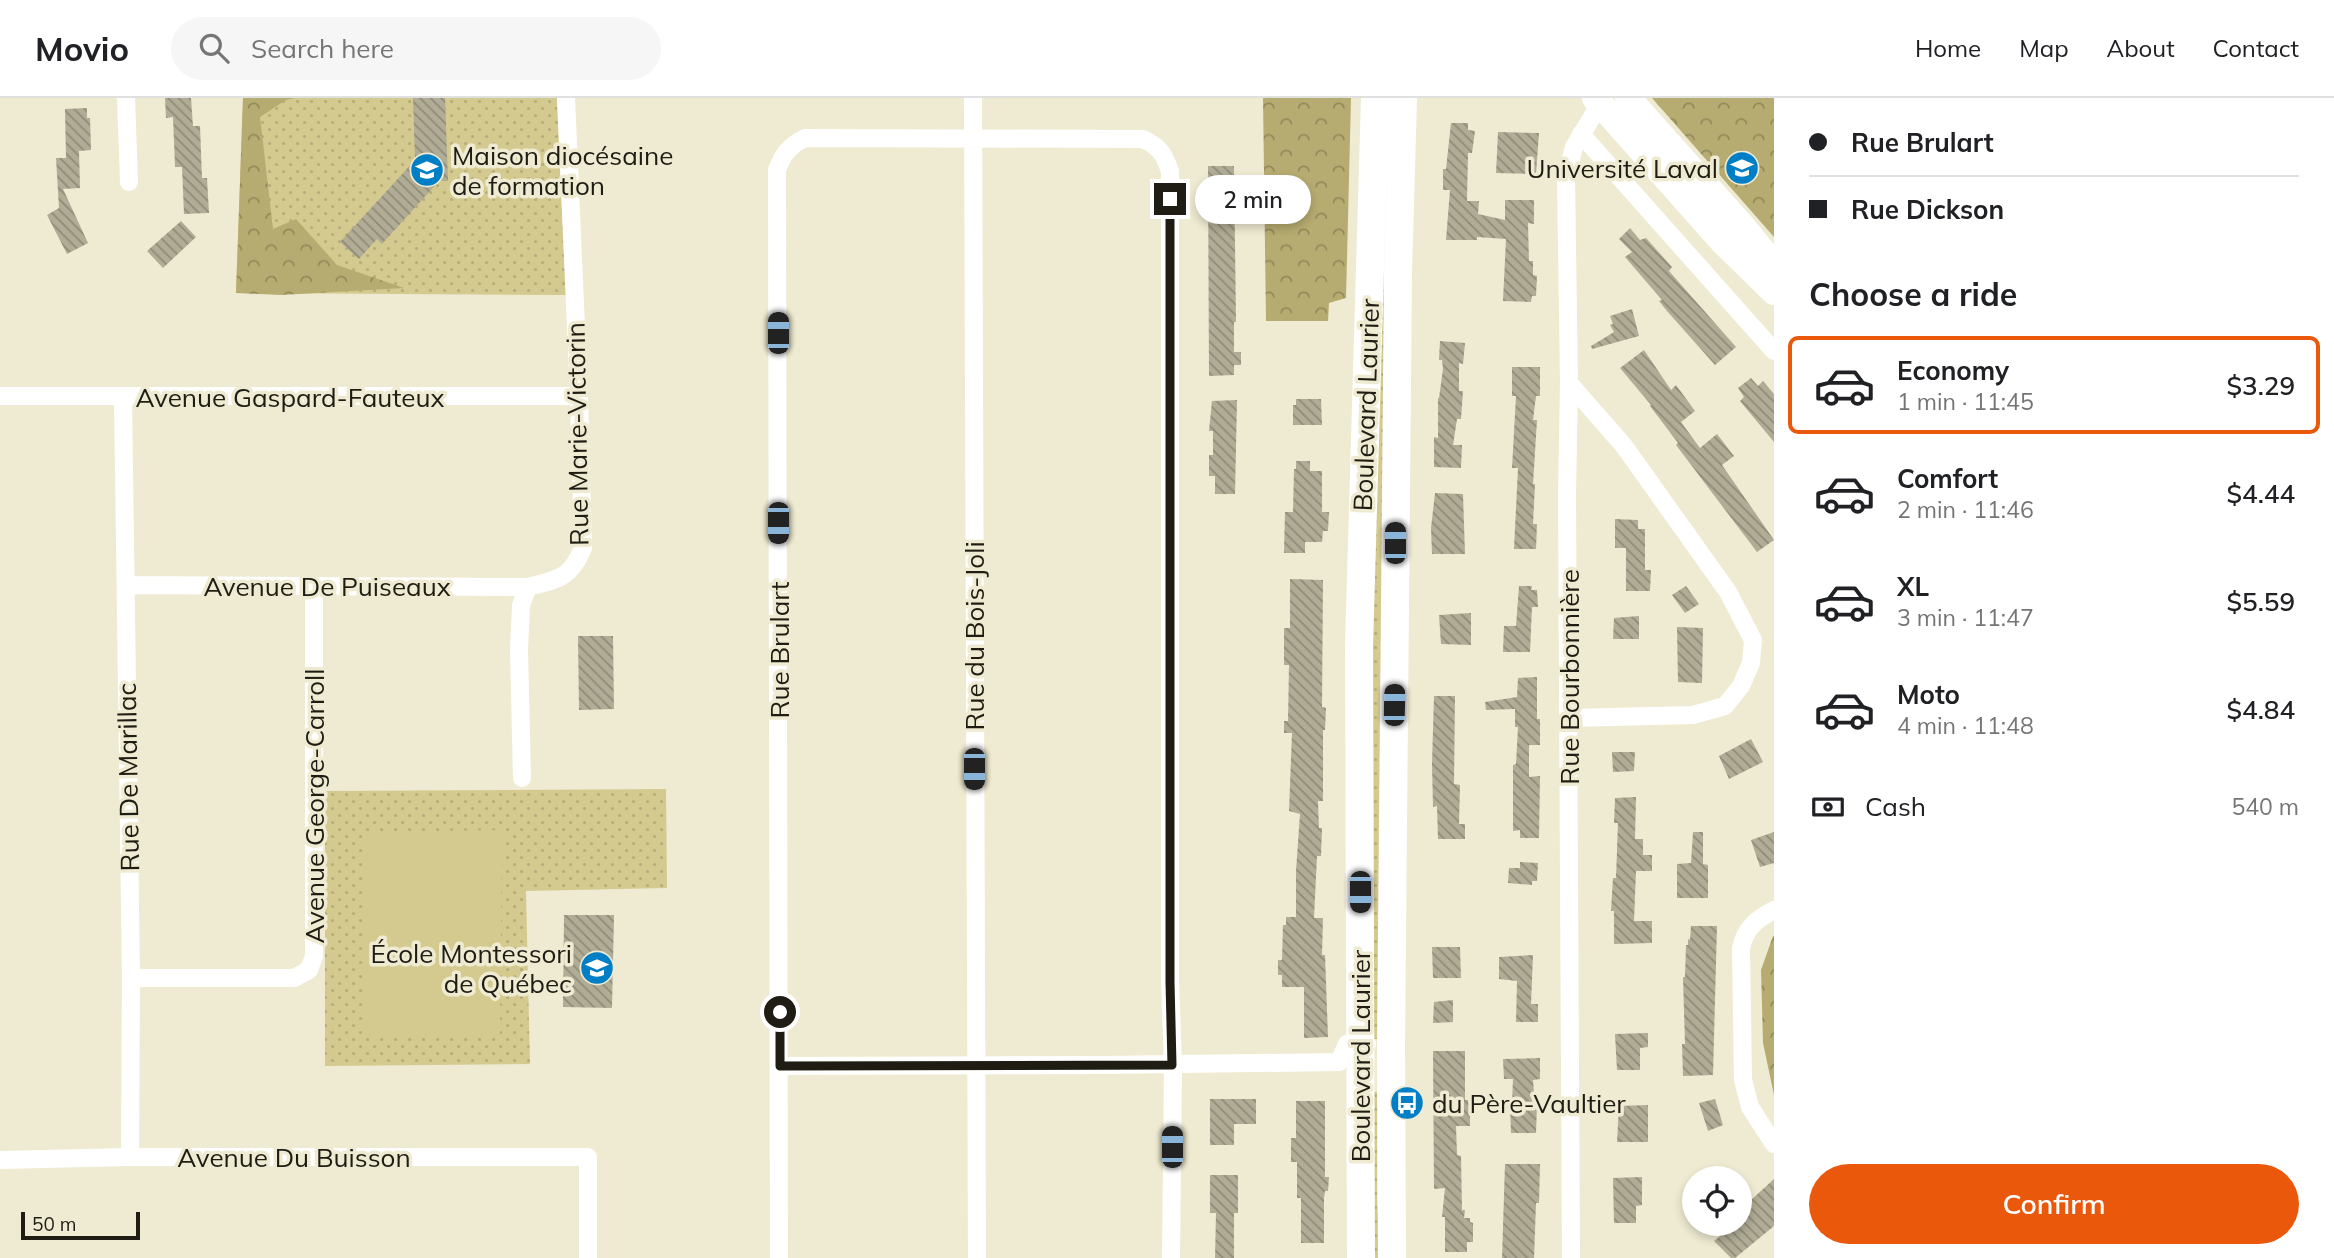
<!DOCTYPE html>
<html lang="en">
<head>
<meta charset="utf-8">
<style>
	body { margin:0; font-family:Mulish,sans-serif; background:#f6f6f6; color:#202124; height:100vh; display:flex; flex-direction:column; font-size:26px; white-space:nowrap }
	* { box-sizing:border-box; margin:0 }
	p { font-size:23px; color:#757577 }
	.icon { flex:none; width:38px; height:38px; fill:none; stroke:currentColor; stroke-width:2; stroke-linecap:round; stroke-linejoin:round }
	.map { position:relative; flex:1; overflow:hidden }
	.sheet { display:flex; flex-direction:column; background:#fff; width:560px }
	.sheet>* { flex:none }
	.banner { display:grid; align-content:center; height:154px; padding:0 35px; background:#fff }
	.buttons { position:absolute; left:1682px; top:1068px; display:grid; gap:14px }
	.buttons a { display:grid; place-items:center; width:70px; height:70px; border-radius:50%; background:#fff; box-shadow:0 4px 10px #0003; font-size:35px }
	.scale { position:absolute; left:21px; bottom:18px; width:119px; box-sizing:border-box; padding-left:7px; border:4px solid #1e1c13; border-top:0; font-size:19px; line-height:24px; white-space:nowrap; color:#1e1c13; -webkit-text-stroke:5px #efebd2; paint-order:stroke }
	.end { position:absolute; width:32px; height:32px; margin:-16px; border:9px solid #1e1c13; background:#fff; box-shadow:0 0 0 4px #fff }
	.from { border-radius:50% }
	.bubble { position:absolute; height:49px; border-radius:24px; background:#fff; box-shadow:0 4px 10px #0003; font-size:23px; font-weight:600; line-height:49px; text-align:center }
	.car { position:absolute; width:21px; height:42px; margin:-21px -10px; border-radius:9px; box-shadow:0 0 5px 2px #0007; background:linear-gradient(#222 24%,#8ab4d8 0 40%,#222 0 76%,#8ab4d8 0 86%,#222 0) }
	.banner b { display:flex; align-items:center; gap:24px; height:66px; font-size:26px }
	.banner b+b { border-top:2px solid #e0e0e0 }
	.banner i { width:18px; height:18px; background:#202124 }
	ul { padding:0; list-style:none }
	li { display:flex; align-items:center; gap:21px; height:98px; margin:0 14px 10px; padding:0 21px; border:4px solid transparent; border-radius:10px }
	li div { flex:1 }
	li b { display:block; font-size:26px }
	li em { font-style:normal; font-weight:600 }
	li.on { border-color:#ea580c }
	li>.icon { width:63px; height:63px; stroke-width:1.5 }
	h2 { padding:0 35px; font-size:32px; line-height:84px }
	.pay { display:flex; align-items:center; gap:18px; height:77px; padding:0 35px; font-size:26px }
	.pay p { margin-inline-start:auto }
	.button { display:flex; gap:14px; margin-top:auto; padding:14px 35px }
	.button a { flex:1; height:80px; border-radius:42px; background:#ea580c; color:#fff; font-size:28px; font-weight:600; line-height:80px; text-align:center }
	header { display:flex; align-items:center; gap:42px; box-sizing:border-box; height:98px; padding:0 35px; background:#fff; border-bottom:2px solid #e0e0e0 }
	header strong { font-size:33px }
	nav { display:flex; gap:38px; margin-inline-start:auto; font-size:24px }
	.search { width:490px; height:63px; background:#f6f6f6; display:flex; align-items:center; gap:18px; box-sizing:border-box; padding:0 24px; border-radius:38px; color:#757577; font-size:26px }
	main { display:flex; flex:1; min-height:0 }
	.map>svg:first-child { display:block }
</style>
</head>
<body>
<header>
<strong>Movio</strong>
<div class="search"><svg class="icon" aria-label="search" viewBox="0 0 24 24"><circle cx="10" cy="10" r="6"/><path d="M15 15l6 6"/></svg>Search here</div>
<nav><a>Home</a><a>Map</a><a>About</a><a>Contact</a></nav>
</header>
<main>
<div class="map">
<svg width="1774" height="1160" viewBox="0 0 1774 1160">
	<defs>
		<pattern id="grass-dots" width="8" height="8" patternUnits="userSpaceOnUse" patternTransform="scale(1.75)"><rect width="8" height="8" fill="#d4ca8f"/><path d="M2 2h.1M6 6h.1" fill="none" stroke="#b6ad7a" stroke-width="1.8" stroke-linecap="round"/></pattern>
		<pattern id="forest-crowns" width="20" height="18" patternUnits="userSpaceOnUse" patternTransform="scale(1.75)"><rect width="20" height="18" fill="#b6ab70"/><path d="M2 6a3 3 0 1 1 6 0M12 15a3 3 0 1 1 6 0" fill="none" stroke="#938a5b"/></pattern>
		<pattern id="building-back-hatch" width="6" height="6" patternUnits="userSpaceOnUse" patternTransform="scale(1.75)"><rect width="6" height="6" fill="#b0ac95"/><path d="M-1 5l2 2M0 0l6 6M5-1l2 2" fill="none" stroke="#8f8b78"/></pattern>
	</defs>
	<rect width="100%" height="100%" fill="#efebd2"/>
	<path fill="url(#grass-dots)" d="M 243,0 L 557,0 L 566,197 L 236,195 Z
		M 1389,0 L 1379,941 L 1375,941 L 1373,939 L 1372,454 Z
		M 666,691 L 667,790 L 526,793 L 530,966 L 325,968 L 325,693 Z
		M 1374,994 L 1377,994 L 1377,1104 L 1381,1160 L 1374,1160 Z"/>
	<path fill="url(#forest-crowns)" d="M 243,0 L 294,0 L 286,2 L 260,19 L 273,131 L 296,121 L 337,167 L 404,190 L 281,197 L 236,195 Z
		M 1263,0 L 1351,0 L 1346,200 L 1329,205 L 1328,223 L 1266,223 Z
		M 1652,0 L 1774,0 L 1774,139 Z
		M 1773,838 L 1774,838 L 1774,997 L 1763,945 L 1761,872 Z"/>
	<path fill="#d4ca8f" d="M 502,732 L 500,937 L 366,939 L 362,734 Z"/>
	<path fill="url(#building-back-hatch)" d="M 165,0 L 191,0 L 193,28 L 200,28 L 202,80 L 207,80 L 209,115 L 184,116 L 182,69 L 175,69 L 173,19 L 166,20 Z
		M 413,0 L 445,0 L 448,83 L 439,83 L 382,146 L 377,141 L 359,161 L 340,144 L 415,62 Z
		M 87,10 L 87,20 L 90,20 L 91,52 L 79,53 L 80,90 L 63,91 L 88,145 L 67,156 L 47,117 L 59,110 L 56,60 L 66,60 L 65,11 Z
		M 1451,25 L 1468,25 L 1468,32 L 1475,33 L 1472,55 L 1468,55 L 1467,103 L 1479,103 L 1478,116 L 1505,122 L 1505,102 L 1534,102 L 1534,126 L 1528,125 L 1529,163 L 1533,163 L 1533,177 L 1537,178 L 1536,198 L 1532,198 L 1531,204 L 1503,203 L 1506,141 L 1477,139 L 1477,142 L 1446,142 L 1450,92 L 1443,92 L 1443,71 L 1446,71 Z
		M 1498,34 L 1539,35 L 1536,76 L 1496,75 Z
		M 1208,68 L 1234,68 L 1236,224 L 1234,224 L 1234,254 L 1241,254 L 1241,267 L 1234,267 L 1234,277 L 1209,278 Z
		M 181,123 L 196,139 L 163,170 L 147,153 Z
		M 1630,130 L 1640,142 L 1646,140 L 1672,169 L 1669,173 L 1736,249 L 1715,267 L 1667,213 L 1659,203 L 1662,202 L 1625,159 L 1632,154 L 1619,141 Z
		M 1632,211 L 1639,238 L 1592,251 L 1591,248 L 1614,234 L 1610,227 L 1613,226 L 1610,218 Z
		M 1440,243 L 1465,245 L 1463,266 L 1459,265 L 1459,293 L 1463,293 L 1461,321 L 1457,321 L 1453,347 L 1462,347 L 1461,370 L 1434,369 L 1434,339 L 1438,340 L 1438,300 L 1439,300 L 1443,271 L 1442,262 L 1439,262 Z
		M 1644,252 L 1671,292 L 1676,287 L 1695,313 L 1681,324 L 1700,350 L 1717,336 L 1734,358 L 1722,367 L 1774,442 L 1757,454 L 1676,347 L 1678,345 L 1650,308 L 1651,307 L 1620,270 Z
		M 1512,269 L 1540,269 L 1540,298 L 1536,298 L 1533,322 L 1537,322 L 1533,386 L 1535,386 L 1533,426 L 1537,426 L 1536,451 L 1514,451 L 1518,370 L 1512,370 L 1516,298 L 1512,298 Z
		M 1751,280 L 1758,288 L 1763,283 L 1774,296 L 1774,344 L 1740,303 L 1744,299 L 1738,290 Z
		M 1296,301 L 1321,301 L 1322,327 L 1293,327 L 1293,307 L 1296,307 Z
		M 1237,302 L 1235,396 L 1215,396 L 1215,378 L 1209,378 L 1209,357 L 1213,357 L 1213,333 L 1209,333 L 1212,303 Z
		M 1296,363 L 1310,363 L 1310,373 L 1322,373 L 1322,414 L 1329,414 L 1328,433 L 1323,433 L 1322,444 L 1305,444 L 1305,455 L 1284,455 L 1285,414 L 1293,414 L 1294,371 L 1296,371 Z
		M 1435,395 L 1463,396 L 1465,456 L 1432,456 L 1431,430 Z
		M 1615,421 L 1638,422 L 1638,431 L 1645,431 L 1645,472 L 1651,472 L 1650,493 L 1626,493 L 1626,450 L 1615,450 Z
		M 1290,481 L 1323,482 L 1322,609 L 1326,610 L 1325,632 L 1323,632 L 1323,703 L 1318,703 L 1319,730 L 1322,730 L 1321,758 L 1317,758 L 1314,820 L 1323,820 L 1322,857 L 1325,857 L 1328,939 L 1304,940 L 1304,889 L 1282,889 L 1282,877 L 1278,877 L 1278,862 L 1282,862 L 1283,827 L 1286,827 L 1286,819 L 1296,819 L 1296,773 L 1300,716 L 1289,713 L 1292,635 L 1284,635 L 1284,623 L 1288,623 L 1289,567 L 1284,567 L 1284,530 L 1290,530 Z
		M 1519,488 L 1532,488 L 1531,492 L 1537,492 L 1538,509 L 1532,509 L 1530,554 L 1503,554 L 1504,528 L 1516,528 Z
		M 1686,488 L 1699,506 L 1685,515 L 1672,497 Z
		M 1471,515 L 1471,547 L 1441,546 L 1439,517 Z
		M 1639,518 L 1639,541 L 1613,541 L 1614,520 Z
		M 1677,529 L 1703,530 L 1702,585 L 1678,584 Z
		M 578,538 L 613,538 L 614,611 L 579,612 Z
		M 1537,579 L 1537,621 L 1540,621 L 1540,647 L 1529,647 L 1529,679 L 1540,678 L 1539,740 L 1520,740 L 1520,732 L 1513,733 L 1513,667 L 1516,666 L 1518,629 L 1515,629 L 1515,611 L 1486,612 L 1485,604 L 1517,599 L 1518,580 Z
		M 1434,598 L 1455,598 L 1454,686 L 1460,687 L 1459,726 L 1465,726 L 1465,741 L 1438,741 L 1437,708 L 1433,709 L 1432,666 Z
		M 1751,641 L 1763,664 L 1729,681 L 1719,658 Z
		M 1612,654 L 1635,654 L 1634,673 L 1613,674 Z
		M 1636,699 L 1635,741 L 1643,741 L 1643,757 L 1652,757 L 1652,773 L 1636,773 L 1634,823 L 1652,823 L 1652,845 L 1614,846 L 1614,813 L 1611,813 L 1613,780 L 1616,780 L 1618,725 L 1614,725 L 1615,700 Z
		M 1693,734 L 1703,734 L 1703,766 L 1708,767 L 1708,800 L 1677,800 L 1677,766 L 1691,765 Z
		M 1774,734 L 1774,765 L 1760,769 L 1751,742 Z
		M 1520,764 L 1538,765 L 1537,783 L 1532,783 L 1532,787 L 1508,785 L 1509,770 L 1520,770 Z
		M 564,817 L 614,817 L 612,910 L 563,909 Z
		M 1691,828 L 1717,828 L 1713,977 L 1683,978 L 1682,946 L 1685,946 L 1683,879 L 1685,879 L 1686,847 L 1688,847 L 1688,841 L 1690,842 Z
		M 1432,849 L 1460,849 L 1461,880 L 1433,880 Z
		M 1533,857 L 1531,906 L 1538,906 L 1538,924 L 1516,924 L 1517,883 L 1499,881 L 1499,859 Z
		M 1453,902 L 1453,924 L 1433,925 L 1434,904 Z
		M 1648,935 L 1648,949 L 1640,950 L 1640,972 L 1617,972 L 1615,936 Z
		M 1433,953 L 1465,953 L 1465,1002 L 1470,1002 L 1470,1028 L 1456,1028 L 1457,1057 L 1461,1058 L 1462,1112 L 1465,1112 L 1464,1120 L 1470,1120 L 1470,1124 L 1473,1125 L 1473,1144 L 1467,1144 L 1467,1154 L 1445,1154 L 1445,1119 L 1442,1119 L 1445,1090 L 1434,1091 Z
		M 1540,960 L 1540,981 L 1533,982 L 1535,1008 L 1537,1008 L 1536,1035 L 1511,1035 L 1510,1006 L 1512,1006 L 1513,981 L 1504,981 L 1503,961 Z
		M 1210,1001 L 1256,1001 L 1256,1026 L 1234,1026 L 1234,1047 L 1210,1047 Z
		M 1715,1001 L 1723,1027 L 1708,1033 L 1699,1005 Z
		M 1296,1003 L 1325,1003 L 1325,1079 L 1329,1079 L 1328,1093 L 1325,1093 L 1324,1100 L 1324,1145 L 1301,1145 L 1301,1100 L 1297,1100 L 1297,1064 L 1291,1064 L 1291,1040 L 1296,1040 Z
		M 1648,1007 L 1648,1044 L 1617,1044 L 1619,1008 Z
		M 1505,1066 L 1540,1066 L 1539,1105 L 1536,1105 L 1534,1160 L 1502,1160 Z
		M 1210,1077 L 1238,1077 L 1238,1115 L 1234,1115 L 1234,1160 L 1215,1160 L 1216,1115 L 1210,1115 Z
		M 1642,1079 L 1642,1107 L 1636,1108 L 1636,1125 L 1614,1125 L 1613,1080 Z
		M 1774,1081 L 1774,1128 L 1746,1151 L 1735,1160 L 1731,1160 L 1714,1143 L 1727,1132 L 1720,1125 L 1740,1125 L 1740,1112 Z"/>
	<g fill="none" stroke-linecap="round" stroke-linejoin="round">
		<path stroke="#fff" stroke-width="18" d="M 126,0 L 129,84
			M 973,0 L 977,1160
			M 1581,36 L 1774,253
			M 1569,285 L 1624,348 L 1728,494 L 1753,542 L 1751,565 L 1741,588 L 1725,608 L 1693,617 L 1570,620
			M 0,298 L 579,298
			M 123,299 L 131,880 L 130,1059
			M 126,487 L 528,489
			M 522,680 L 519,552 L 521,507 L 528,489 C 558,481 570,481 583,450 L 579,298 L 566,0
			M 1774,812 C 1756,821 1744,832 1741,851 L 1743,982 L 1750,1009 L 1774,1046
			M 131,880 L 294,880 L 309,872 L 314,858 L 314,488
			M 780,968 L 1103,967 L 1339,964 L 1347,946 L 1367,946
			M 0,1062 L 130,1059 L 588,1059 L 588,1160
			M 779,1160 L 777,72 C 783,56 789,48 805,40 L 1143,41 C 1160,49 1164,56 1170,73 L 1170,884 L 1173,967 L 1171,1160
			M 1571,1160 L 1567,397 L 1569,285 L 1566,80 L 1574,49 L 1600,6"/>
		<path stroke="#fff" stroke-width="26" d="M 1595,0 L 1723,144 L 1774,194
			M 1628,0 L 1743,129 L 1774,167"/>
		<path stroke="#fff" stroke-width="28" d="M 1361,1160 L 1359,548 L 1375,0
			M 1392,1160 L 1391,947 L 1398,175 L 1403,0"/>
	</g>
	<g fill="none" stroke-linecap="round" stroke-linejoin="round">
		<path stroke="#1e1c13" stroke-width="9" d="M 780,914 L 780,968 L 1172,967 L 1170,884 L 1170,101"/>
	</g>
	<defs>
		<g id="university-disc" transform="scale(1.75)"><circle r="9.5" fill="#007ec6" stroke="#efebd2"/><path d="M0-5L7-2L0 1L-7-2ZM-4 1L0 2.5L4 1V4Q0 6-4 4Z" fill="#fff"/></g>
		<g id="school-disc" transform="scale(1.75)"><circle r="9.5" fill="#007ec6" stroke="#efebd2"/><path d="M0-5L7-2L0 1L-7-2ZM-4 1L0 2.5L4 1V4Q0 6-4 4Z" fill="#fff"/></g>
		<g id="bus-disc" transform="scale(1.75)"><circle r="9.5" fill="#007ec6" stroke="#efebd2"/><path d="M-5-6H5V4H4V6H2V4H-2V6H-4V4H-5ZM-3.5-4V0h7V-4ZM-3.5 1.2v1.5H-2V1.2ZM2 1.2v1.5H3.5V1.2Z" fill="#fff"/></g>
	</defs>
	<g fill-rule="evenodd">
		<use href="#university-disc" x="1742" y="70"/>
		<use href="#school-disc" x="427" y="72"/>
		<use href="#school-disc" x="597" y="870"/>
		<use href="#bus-disc" x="1407" y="1005"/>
	</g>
	<g text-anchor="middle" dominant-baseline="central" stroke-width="7" stroke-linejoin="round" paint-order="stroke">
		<g font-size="26" fill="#1e1c13" stroke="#efebd2" text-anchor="start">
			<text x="452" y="57">Maison diocésaine<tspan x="452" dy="30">de formation</tspan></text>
			<text x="1718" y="70" text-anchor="end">Université Laval</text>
			<text x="572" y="855" text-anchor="end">École Montessori<tspan x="572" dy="30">de Québec</tspan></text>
			<text x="1432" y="1005">du Père-Vaultier</text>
		</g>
		<g font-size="26" fill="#1e1c13" stroke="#efebd2">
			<text x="290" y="299">Avenue Gaspard-Fauteux</text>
			<text transform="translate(1366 307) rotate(-88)">Boulevard Laurier</text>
			<text transform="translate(577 336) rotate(-91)">Rue Marie-Victorin</text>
			<text x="327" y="488">Avenue De Puiseaux</text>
			<text transform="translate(974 538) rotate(-90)">Rue du Bois-Joli</text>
			<text transform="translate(779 552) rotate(-90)">Rue Brulart</text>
			<text transform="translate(1569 579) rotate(-90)">Rue Bourbonnière</text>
			<text transform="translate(128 679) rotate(-91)">Rue De Marillac</text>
			<text transform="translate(314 708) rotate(-90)">Avenue George-Carroll</text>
			<text transform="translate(1360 958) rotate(-90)">Boulevard Laurier</text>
			<text x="294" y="1059">Avenue Du Buisson</text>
		</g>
	</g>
</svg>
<div class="buttons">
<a><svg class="icon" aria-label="locate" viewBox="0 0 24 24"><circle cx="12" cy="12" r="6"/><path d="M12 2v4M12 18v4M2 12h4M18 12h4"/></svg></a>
</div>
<div class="scale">50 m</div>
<i class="end from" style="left:780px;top:914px"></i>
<i class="end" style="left:1170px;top:101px"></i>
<div class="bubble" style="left:1195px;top:77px;width:116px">2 min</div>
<i class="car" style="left:778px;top:235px;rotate:0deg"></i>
<i class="car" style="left:778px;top:425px;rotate:180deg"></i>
<i class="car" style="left:1395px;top:445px;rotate:0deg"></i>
<i class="car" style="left:1394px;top:607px;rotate:1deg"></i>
<i class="car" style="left:974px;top:671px;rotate:180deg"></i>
<i class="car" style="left:1360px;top:794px;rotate:180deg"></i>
<i class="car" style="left:1172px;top:1049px;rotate:0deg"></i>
</div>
<section class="sheet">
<div class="banner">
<b><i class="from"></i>Rue Brulart</b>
<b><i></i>Rue Dickson</b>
</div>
<h2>Choose a ride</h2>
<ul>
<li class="on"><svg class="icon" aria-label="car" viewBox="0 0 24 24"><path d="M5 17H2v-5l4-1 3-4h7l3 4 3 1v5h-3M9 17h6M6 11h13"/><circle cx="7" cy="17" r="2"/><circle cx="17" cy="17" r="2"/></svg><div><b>Economy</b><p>1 min · 11:45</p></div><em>$3.29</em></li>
<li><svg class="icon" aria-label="car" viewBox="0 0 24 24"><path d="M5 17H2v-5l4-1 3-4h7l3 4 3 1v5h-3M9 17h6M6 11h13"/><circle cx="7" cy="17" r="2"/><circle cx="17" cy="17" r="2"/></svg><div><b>Comfort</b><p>2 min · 11:46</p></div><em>$4.44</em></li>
<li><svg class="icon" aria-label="car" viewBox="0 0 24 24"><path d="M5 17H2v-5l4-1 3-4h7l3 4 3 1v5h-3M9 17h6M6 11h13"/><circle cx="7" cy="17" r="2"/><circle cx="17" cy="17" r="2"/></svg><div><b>XL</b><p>3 min · 11:47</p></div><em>$5.59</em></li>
<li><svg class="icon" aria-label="car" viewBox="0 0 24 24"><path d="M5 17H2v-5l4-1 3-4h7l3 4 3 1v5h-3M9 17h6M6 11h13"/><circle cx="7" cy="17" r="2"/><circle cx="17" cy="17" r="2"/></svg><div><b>Moto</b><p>4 min · 11:48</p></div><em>$4.84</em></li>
</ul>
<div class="pay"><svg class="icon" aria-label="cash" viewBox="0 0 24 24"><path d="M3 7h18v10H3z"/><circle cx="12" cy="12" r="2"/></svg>Cash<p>540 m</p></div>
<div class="button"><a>Confirm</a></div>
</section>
</main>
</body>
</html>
